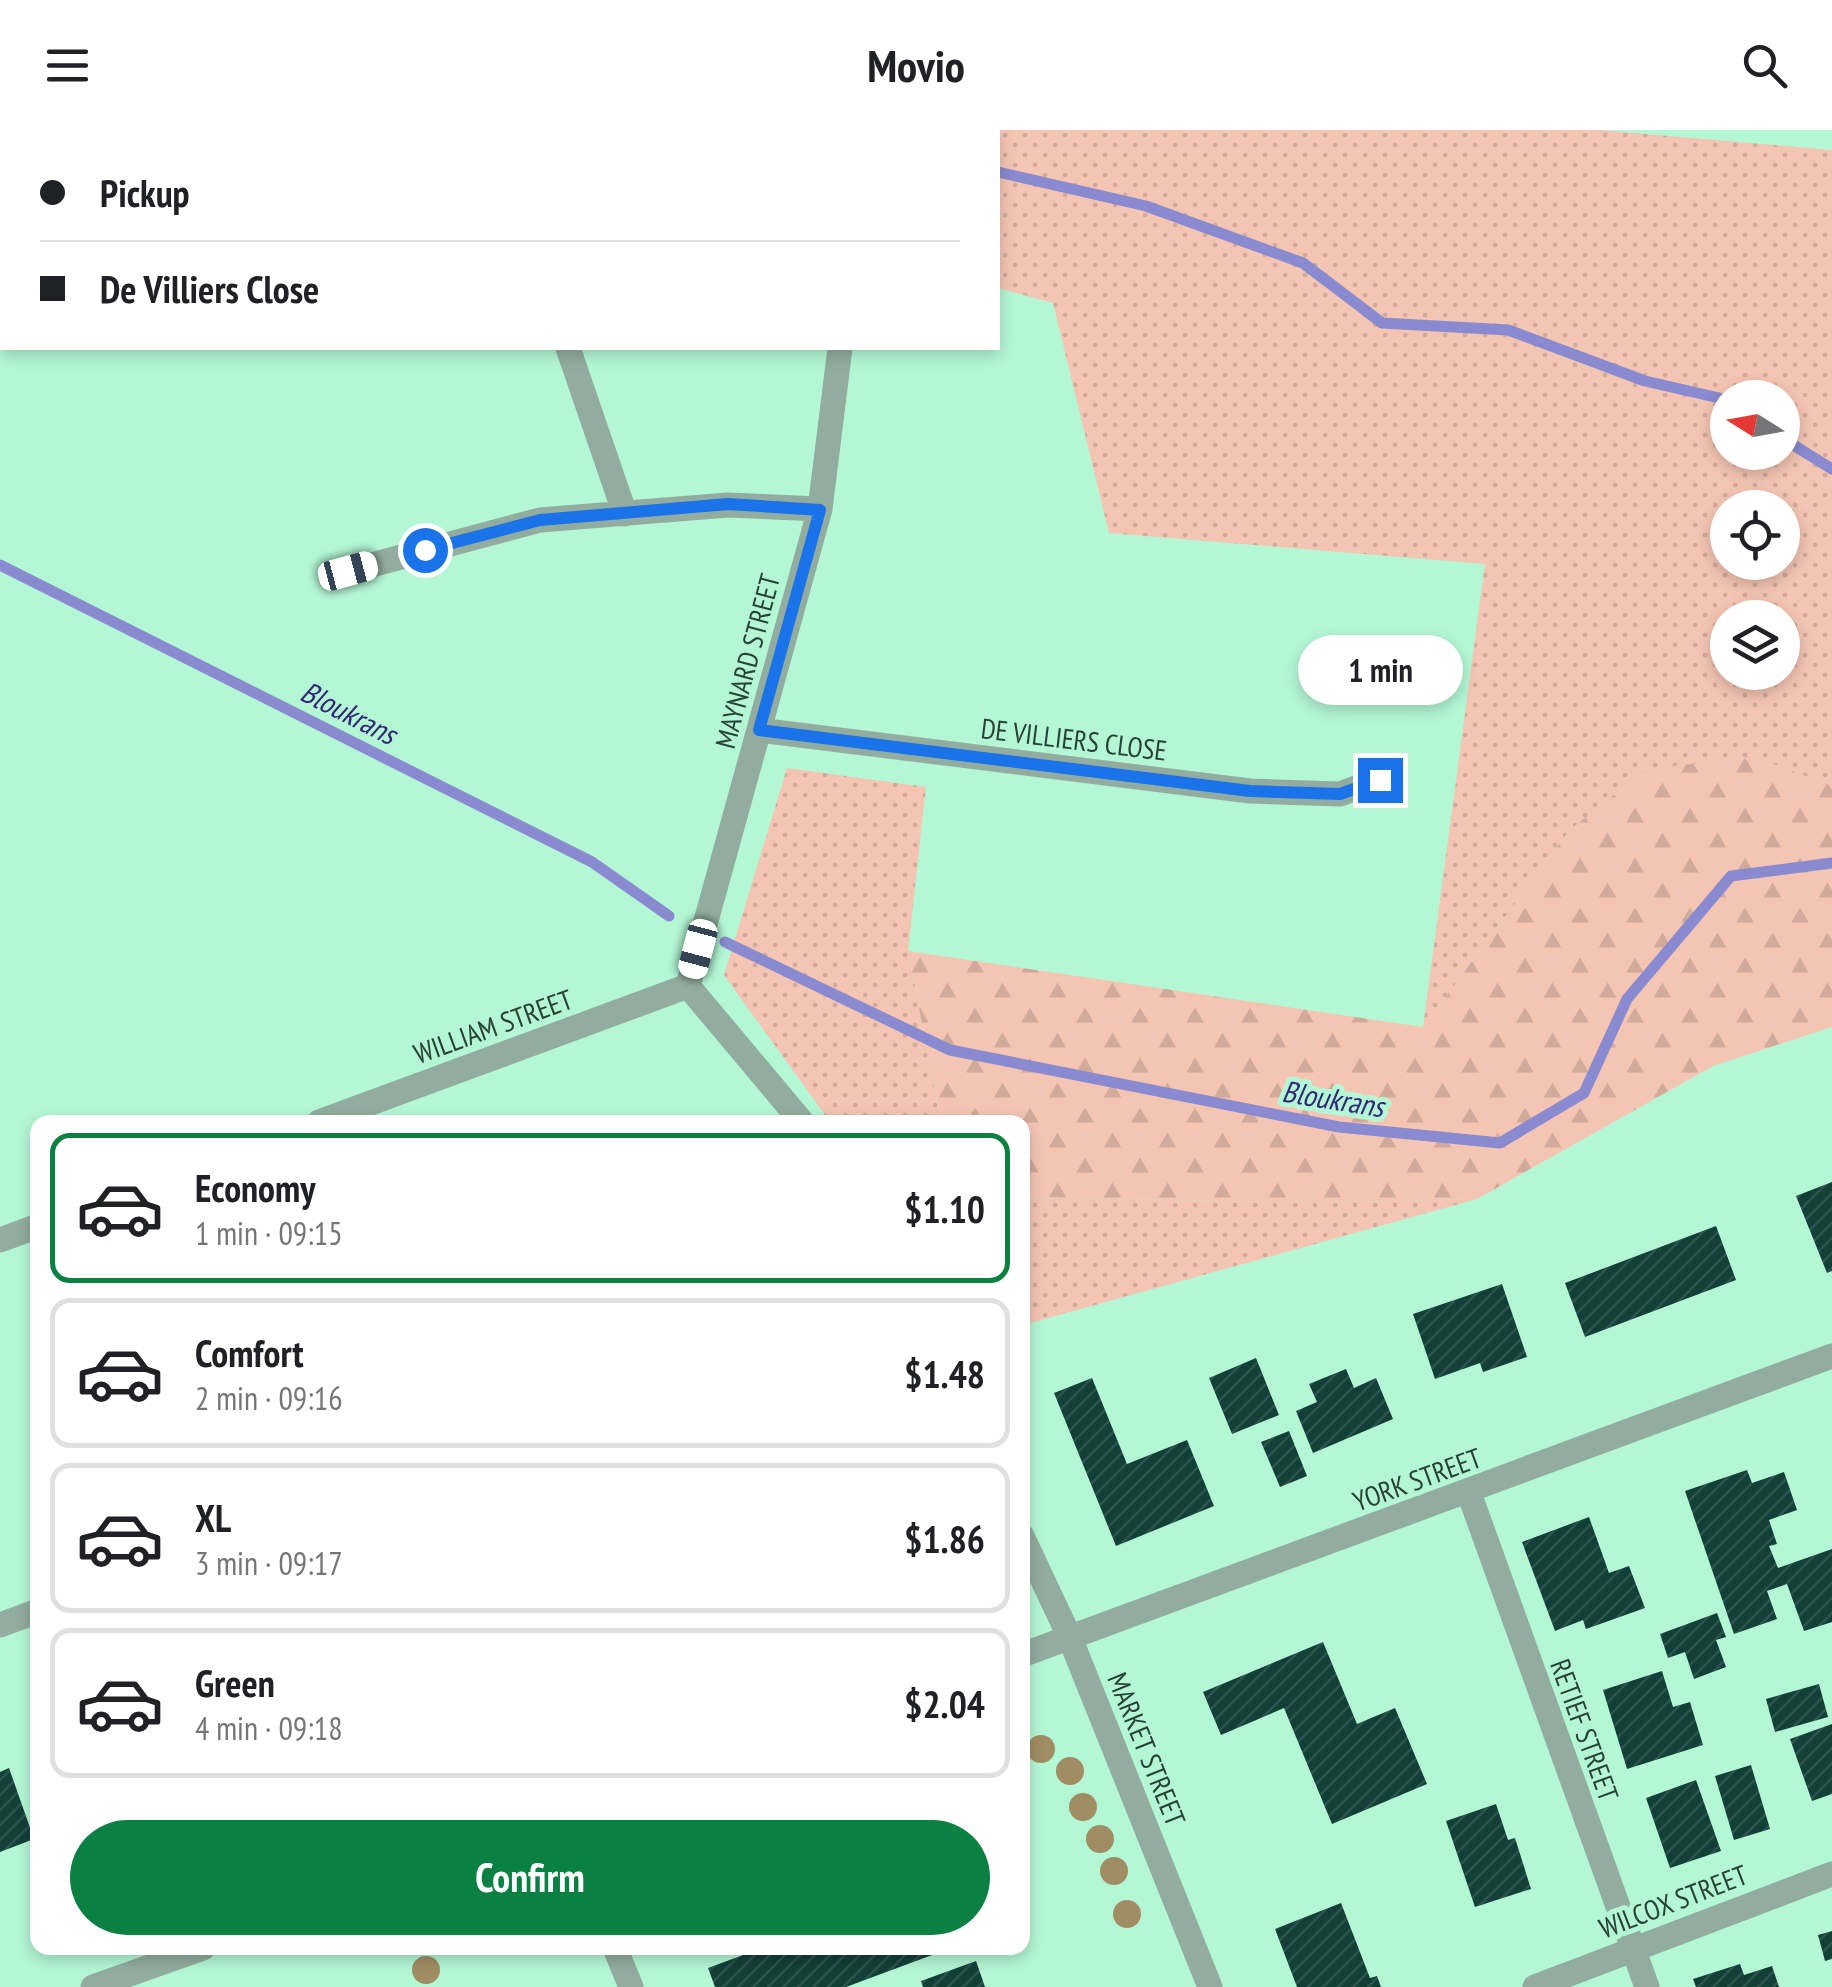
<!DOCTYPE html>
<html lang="en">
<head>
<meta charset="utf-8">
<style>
	body { margin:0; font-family:"PT Sans Narrow",sans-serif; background:#f2f2f2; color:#202124; height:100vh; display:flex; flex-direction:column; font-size:38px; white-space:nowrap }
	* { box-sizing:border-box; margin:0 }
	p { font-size:32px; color:#757577 }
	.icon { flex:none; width:55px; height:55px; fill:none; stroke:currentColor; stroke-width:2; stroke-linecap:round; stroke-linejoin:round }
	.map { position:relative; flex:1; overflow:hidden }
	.sheet { position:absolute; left:30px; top:985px; width:1000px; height:840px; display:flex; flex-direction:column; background:#fff; border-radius:20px; box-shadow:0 5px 15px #0003 }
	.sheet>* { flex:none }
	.hud { position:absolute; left:0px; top:0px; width:1000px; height:220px; box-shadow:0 5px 15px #0003; display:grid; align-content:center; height:220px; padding:0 40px; background:#fff }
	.needle { width:65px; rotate:281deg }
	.buttons { position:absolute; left:1710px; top:250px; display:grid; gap:20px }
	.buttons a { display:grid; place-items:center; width:90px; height:90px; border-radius:50%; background:#fff; box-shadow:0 5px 15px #0003; font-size:50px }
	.end { position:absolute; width:45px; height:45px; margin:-22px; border:12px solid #1a73e8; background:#fff; box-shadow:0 0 0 5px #fff }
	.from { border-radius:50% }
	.bubble { position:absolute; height:70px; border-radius:35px; background:#fff; box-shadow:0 5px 15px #0003; font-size:32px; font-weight:700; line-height:70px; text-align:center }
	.car { position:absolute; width:30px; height:60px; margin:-30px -15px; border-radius:12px; box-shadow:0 0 8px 2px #0007; background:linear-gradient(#fff 24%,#345 0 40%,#fff 0 76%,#345 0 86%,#fff 0) }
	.hud b { display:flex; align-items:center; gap:35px; height:95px; font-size:38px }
	.hud b+b { border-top:2px solid #e0e0e0 }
	.hud i { width:25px; height:25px; background:#202124 }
	ul { padding:18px 0 0; list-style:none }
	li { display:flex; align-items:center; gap:30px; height:150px; margin:0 20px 15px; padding:0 20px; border:5px solid #e0e0e0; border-radius:20px }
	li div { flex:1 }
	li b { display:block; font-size:38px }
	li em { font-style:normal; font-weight:700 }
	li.active { border-color:#0b8043 }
	li>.icon { width:90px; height:90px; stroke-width:1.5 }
	.button { display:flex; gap:20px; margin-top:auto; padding:20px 40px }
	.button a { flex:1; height:115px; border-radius:60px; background:#0b8043; color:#fff; font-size:40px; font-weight:700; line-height:115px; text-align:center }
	header { display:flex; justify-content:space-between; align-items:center; height:130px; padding:0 40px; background:#fff; font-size:45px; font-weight:700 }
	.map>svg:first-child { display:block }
</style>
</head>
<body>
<header><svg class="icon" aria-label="menu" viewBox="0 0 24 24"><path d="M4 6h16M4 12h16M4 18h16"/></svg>Movio<svg class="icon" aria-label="search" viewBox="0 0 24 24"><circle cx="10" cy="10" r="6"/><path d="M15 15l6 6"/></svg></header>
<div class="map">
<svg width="1832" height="1857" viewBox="0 0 1832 1857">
	<defs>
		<pattern id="grass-dots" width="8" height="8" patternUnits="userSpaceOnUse" patternTransform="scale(2.5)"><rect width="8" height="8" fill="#f5c5b3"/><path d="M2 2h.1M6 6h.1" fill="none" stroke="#d2aa9b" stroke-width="1.8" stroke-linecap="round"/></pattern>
		<pattern id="forest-firs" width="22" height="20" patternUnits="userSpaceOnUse" patternTransform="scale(2.5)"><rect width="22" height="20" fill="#f5c5b3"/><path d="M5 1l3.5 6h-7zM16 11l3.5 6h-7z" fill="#d2aa9b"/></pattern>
		<pattern id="building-hatch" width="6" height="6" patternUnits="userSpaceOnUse" patternTransform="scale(2.5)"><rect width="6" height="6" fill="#133f39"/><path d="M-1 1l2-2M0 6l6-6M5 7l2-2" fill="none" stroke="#2d534e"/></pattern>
	</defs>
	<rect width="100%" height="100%" fill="#b4f7d5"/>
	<path fill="url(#grass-dots)" fill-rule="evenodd" d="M 922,0 L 1599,0 L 1832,20 L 1832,656 L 1570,700 L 1423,897 L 1485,434 L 1109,403 L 1053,173 L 998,158 L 998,2 ZM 1728,268 L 1782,268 L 1782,322 L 1728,322 ZM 1728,378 L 1782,378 L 1782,432 L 1728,432 ZM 1728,488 L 1782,488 L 1782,542 L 1728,542 Z
		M 787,638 L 926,657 L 908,821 L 941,992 L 830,992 L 724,845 Z
		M 1023,1067 L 1317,1073 L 1477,1069 L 1023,1195 Z"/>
	<path fill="url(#forest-firs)" d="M 1755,627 L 1832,656 L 1832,897 L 1713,936 L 1477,1069 L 1317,1073 L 1023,1067 L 1022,992 L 941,992 L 908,821 L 1423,897 L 1570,700 L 1646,639 Z"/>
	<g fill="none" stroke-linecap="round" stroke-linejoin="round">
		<path stroke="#898ad0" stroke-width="11" d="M 558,0 L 583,2
			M 998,42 L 1146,76 L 1303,133 L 1382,193 L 1508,200 L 1645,251 L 1728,270
			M 1782,308 L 1832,339
			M 0,435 L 592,732 L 669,786
			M 725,812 L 950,920 L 1339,997 L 1500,1013 L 1584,963 L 1627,869 L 1731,746 L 1832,733"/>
	</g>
	<path fill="url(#building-hatch)" d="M 1832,1052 L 1832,1141 L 1827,1143 L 1796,1066 Z
		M 1716,1096 L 1736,1150 L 1585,1207 L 1565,1153 Z
		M 1502,1154 L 1527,1227 L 1483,1242 L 1480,1233 L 1435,1249 L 1413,1184 Z
		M 1256,1228 L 1279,1285 L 1232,1304 L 1209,1248 Z
		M 1346,1239 L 1354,1258 L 1376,1248 L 1393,1289 L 1313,1323 L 1296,1281 L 1317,1272 L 1309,1254 Z
		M 1092,1248 L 1127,1334 L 1187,1310 L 1214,1376 L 1116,1416 L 1054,1263 Z
		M 1289,1301 L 1307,1346 L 1280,1357 L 1261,1312 Z
		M 1747,1340 L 1752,1353 L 1784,1342 L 1797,1380 L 1769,1390 L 1777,1414 L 1769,1416 L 1778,1438 L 1832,1419 L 1832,1492 L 1804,1501 L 1787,1454 L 1767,1461 L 1777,1489 L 1734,1504 L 1685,1361 Z
		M 1589,1387 L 1609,1443 L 1629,1436 L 1645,1478 L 1586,1499 L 1583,1490 L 1555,1501 L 1522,1412 Z
		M 1717,1483 L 1726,1507 L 1716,1510 L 1726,1537 L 1694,1549 L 1685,1522 L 1668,1528 L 1660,1504 Z
		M 1323,1512 L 1357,1594 L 1395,1578 L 1427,1654 L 1332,1694 L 1284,1578 L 1221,1605 L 1203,1562 Z
		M 1662,1541 L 1673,1577 L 1690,1572 L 1703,1615 L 1627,1639 L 1603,1560 Z
		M 1819,1554 L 1828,1587 L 1775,1602 L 1766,1569 Z
		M 1832,1594 L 1832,1664 L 1812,1671 L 1790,1609 Z
		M 1751,1635 L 1770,1699 L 1734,1710 L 1715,1646 Z
		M 9,1638 L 34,1709 L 0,1722 L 0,1642 Z
		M 1696,1650 L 1721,1721 L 1670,1738 L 1646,1668 Z
		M 1496,1674 L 1508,1710 L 1515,1708 L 1531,1759 L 1475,1777 L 1446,1691 Z
		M 1341,1773 L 1370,1848 L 1377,1846 L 1381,1857 L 1297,1857 L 1275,1799 Z
		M 1832,1801 L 1832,1829 L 1825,1831 L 1818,1805 Z
		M 762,1818 L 951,1818 L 846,1857 L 715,1857 L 708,1838 Z
		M 976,1831 L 985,1857 L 923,1857 L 921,1851 Z
		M 1740,1834 L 1744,1845 L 1772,1836 L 1779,1857 L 1696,1857 L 1693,1849 Z"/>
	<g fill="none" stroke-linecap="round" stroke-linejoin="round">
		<path stroke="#92ad9f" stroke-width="25" d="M 101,2 L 109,0
			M 890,2 L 890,0
			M 0,37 L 2,36
			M 568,218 L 625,384
			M 349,441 L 540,390 L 728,375 L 820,379
			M 759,600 L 1250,661 L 1340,664 L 1380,649
			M 688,856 L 820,379 L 840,218
			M 688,856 L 802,992
			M 319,992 L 688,856
			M 0,1110 L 38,1096
			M 1469,1363 L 1647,1857
			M 1022,1406 L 1070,1508 L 1210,1857
			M 0,1495 L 38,1481
			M 1022,1525 L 1832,1226
			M 615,1818 L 631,1857
			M 93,1857 L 203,1818
			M 1535,1857 L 1832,1744"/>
	</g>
	<g fill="#a18d64">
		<circle cx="1041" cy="1619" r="14"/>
		<circle cx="1070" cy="1641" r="14"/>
		<circle cx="1083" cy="1677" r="14"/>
		<circle cx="1100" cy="1709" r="14"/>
		<circle cx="1114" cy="1741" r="14"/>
		<circle cx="1127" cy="1784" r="14"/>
		<circle cx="426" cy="1840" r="14"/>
	</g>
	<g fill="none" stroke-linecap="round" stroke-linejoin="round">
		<path stroke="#1a73e8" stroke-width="12" d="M 425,420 L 540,390 L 728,374 L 820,380 L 759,600 L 1250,661 L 1340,664 L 1380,650"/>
	</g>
	<g text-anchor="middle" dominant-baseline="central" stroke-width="10" stroke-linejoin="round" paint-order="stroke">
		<g font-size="28" fill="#284336" stroke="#b4f7d5">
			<text transform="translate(747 531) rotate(-75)">MAYNARD STREET</text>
			<text transform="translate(1074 609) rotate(7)">DE VILLIERS CLOSE</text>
			<text transform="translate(493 896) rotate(-20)">WILLIAM STREET</text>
			<text transform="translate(1417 1349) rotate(-20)">YORK STREET</text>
			<text transform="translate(1585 1600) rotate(70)">RETIEF STREET</text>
			<text transform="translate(1147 1619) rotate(68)">MARKET STREET</text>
			<text transform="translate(1673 1771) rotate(-21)">WILCOX STREET</text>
		</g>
		<g font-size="30" font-style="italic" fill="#312678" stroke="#b4f7d5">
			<text transform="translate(349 582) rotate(27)">Bloukrans</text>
			<text transform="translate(1333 968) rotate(9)">Bloukrans</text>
		</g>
	</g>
</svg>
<div class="buttons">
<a><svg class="needle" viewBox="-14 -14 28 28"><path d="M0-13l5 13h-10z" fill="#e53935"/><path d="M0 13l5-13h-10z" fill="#757577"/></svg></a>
<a><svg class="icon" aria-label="locate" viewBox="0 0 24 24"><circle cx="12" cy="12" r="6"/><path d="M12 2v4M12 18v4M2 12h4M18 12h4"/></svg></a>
<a><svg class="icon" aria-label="layers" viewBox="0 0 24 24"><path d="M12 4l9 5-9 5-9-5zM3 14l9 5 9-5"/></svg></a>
</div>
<i class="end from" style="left:425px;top:420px"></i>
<i class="end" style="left:1380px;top:650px"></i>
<div class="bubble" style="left:1298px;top:505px;width:165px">1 min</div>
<i class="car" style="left:348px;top:441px;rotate:75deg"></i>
<i class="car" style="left:698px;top:819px;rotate:195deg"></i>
<div class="hud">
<b><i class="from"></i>Pickup</b>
<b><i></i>De Villiers Close</b>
</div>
<section class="sheet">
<ul>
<li class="active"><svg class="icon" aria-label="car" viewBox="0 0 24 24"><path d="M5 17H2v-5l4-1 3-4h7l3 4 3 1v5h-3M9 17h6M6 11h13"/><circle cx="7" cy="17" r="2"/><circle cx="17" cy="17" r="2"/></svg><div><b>Economy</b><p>1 min · 09:15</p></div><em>$1.10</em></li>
<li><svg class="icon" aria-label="car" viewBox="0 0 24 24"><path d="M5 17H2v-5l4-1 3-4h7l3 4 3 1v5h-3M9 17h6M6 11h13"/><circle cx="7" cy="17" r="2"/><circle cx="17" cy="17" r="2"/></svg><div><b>Comfort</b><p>2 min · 09:16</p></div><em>$1.48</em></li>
<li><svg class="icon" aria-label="car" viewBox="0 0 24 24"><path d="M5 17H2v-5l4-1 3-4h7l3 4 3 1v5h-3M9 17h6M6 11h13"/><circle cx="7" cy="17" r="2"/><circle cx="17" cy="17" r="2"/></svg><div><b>XL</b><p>3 min · 09:17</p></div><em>$1.86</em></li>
<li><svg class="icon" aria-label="car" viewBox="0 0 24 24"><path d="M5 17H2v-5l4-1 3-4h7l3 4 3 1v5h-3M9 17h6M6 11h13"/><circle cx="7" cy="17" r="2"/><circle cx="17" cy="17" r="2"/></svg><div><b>Green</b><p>4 min · 09:18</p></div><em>$2.04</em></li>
</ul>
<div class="button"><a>Confirm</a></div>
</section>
</div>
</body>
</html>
